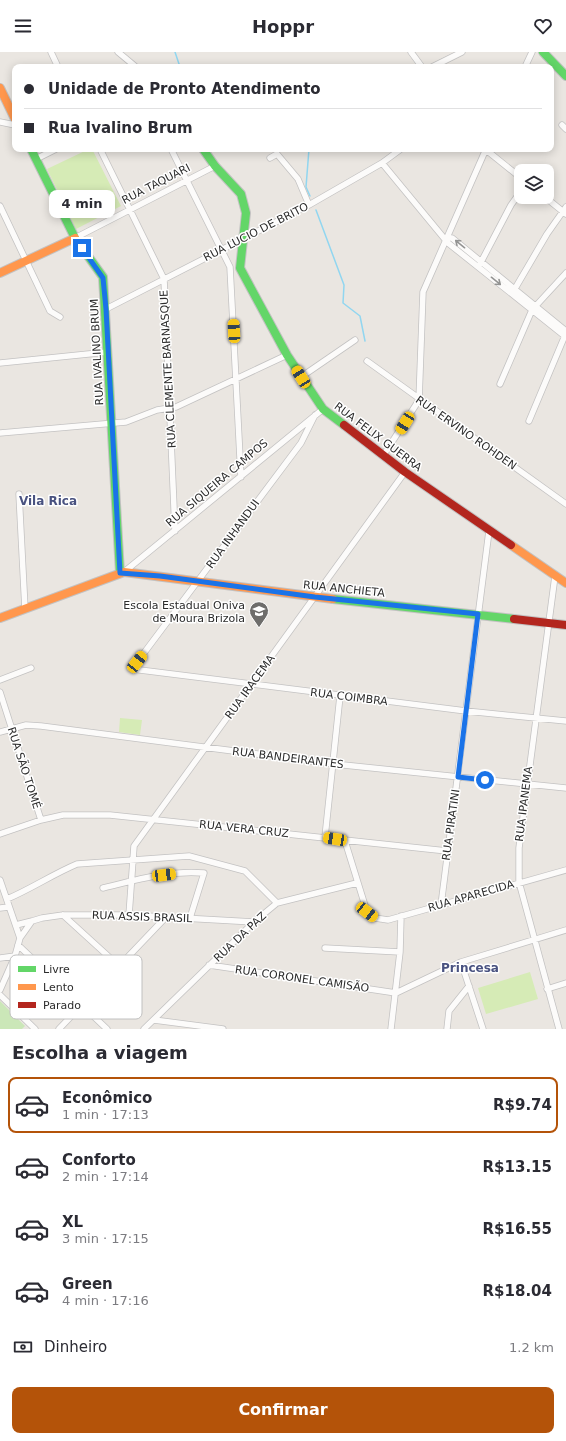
<!DOCTYPE html>
<html lang="pt">
<head>
<meta charset="utf-8">
<style>
	body { margin:0; font-family:"DejaVu Sans",sans-serif; background:#f7f7f7; color:#2b2b33; height:100vh; display:flex; flex-direction:column; font-size:15px; white-space:nowrap }
	* { box-sizing:border-box; margin:0 }
	p { font-size:13px; color:#7c7c81 }
	.icon { flex:none; width:22px; height:22px; fill:none; stroke:currentColor; stroke-width:2; stroke-linecap:round; stroke-linejoin:round }
	.map { position:relative; height:977px; overflow:hidden }
	.sheet { display:flex; flex-direction:column; background:#fff; flex:1 }
	.sheet>* { flex:none }
	.top-card { position:absolute; left:12px; top:12px; width:542px; height:88px; border-radius:8px; box-shadow:0 2px 10px #0003; display:grid; align-content:center; height:88px; padding:0 12px; background:#fff }
	.tools { position:absolute; left:514px; top:112px; display:grid; gap:8px }
	.tools a { display:grid; place-items:center; width:40px; height:40px; border-radius:8px; background:#fff; box-shadow:0 2px 10px #0003; font-size:20px }
	.end { position:absolute; width:18px; height:18px; margin:-9px; border:5px solid #1a73e8; background:#fff; box-shadow:0 0 0 2px #fff }
	.from { border-radius:50% }
	.bubble { position:absolute; height:28px; border-radius:8px; background:#fff; box-shadow:0 2px 10px #0003; font-size:13px; font-weight:700; line-height:28px; text-align:center }
	.car { position:absolute; width:12px; height:24px; margin:-12px -6px; border-radius:5px; box-shadow:0 0 3px 1px #0007; background:linear-gradient(#f5c518 24%,#345 0 40%,#f5c518 0 76%,#345 0 86%,#f5c518 0) }
	.top-card b { display:flex; align-items:center; gap:14px; height:38px; font-size:15px }
	.top-card b+b { border-top:1px solid #e1e1e2 }
	.top-card i { width:10px; height:10px; background:#2b2b33 }
	ul { padding:0; list-style:none }
	li { display:flex; align-items:center; gap:12px; height:56px; margin:0 8px 6px; padding:0 4px; border:2px solid transparent; border-radius:8px }
	li div { flex:1 }
	li b { display:block; font-size:15px }
	li em { font-style:normal; font-weight:700 }
	li.current { border-color:#b45309 }
	li>.icon { width:36px; height:36px; stroke-width:1.5 }
	h2 { padding:0 12px; font-size:18px; line-height:48px }
	.pay { display:flex; align-items:center; gap:10px; height:44px; padding:0 12px; font-size:15px }
	.pay p { margin-inline-start:auto }
	.action { display:flex; gap:8px; margin-top:auto; padding:8px 12px }
	.action a { flex:1; height:46px; border-radius:8px; background:#b45309; color:#fff; font-size:16px; font-weight:700; line-height:46px; text-align:center }
	header { display:flex; justify-content:space-between; align-items:center; height:52px; padding:0 12px; background:#fff; font-size:18px; font-weight:700 }
	.map>svg:first-child { display:block }
</style>
</head>
<body>
<header><svg class="icon" aria-label="menu" viewBox="0 0 24 24"><path d="M4 6h16M4 12h16M4 18h16"/></svg>Hoppr<svg class="icon" aria-label="heart" viewBox="0 0 24 24"><path d="M12 20l-8-8c-3-5 5-10 8-4 3-6 11-1 8 4z"/></svg></header>
<div class="map">
<svg width="566" height="977" viewBox="0 0 566 977">
	<rect width="100%" height="100%" fill="#eae6e1"/>
	<path fill="#cbe7b8" d="M 0,949 L 25,974 L 22,977 L 0,977 Z"/>
	<path fill="#d6ebb6" d="M 89,97 L 92,97 L 121,154 L 76,177 L 47,117 Z
		M 120,666 L 142,668 L 140,683 L 119,680 Z
		M 530,920 L 538,947 L 486,962 L 478,936 Z"/>
	<g fill="none" stroke-linecap="round" stroke-linejoin="round">
		<path stroke="#91d6f0" stroke-width="1.5" d="M 175,0 L 179,12 L 182,15
			M 309,97 L 306,135 L 310,144
			M 316,158 L 344,233 L 343,251 L 360,264 L 365,289"/>
		<g stroke="#c3c2c2" stroke-width="7">
			<path id="street" d="M 51,0 L 58,15
				M 118,0 L 136,15
				M 411,0 L 422,15
				M 432,15 L 462,0
				M 525,15 L 532,0
				M 0,70 L 15,73
				M 562,73 L 566,77
				M 100,97 L 164,227 L 175,479
				M 171,97 L 230,215 L 241,425
				M 485,97 L 521,126
				M 270,106 L 277,102 L 298,127 L 309,153
				M 36,107 L 56,97
				M 382,111 L 448,191 L 566,285
				M 545,145 L 566,162
				M 0,154 L 50,259 L 60,265
				M 75,186 L 215,114
				M 445,186 L 452,186 L 566,279
				M 480,212 L 511,153 L 521,139
				M 513,240 L 547,182 L 566,155
				M 106,257 L 309,153 L 382,111 L 401,97
				M 367,309 L 566,452
				M 0,311 L 108,300
				M 301,325 L 355,288
				M 500,332 L 532,258 L 566,221
				M 529,369 L 566,281
				M 0,381 L 126,370 L 157,358 L 176,355 L 287,303
				M 383,404 L 419,348 L 423,240 L 486,97
				M 19,442 L 25,557
				M 124,520 L 323,357
				M 555,524 L 519,796 L 519,830 L 559,977
				M 132,617 L 466,659 L 566,669
				M 132,617 L 301,391 L 315,363
				M 0,628 L 31,616
				M 0,640 L 41,768
				M 0,680 L 26,673 L 41,674 L 334,712 L 566,736
				M 0,782 L 41,768 L 63,763 L 110,763 L 447,799
				M 325,785 L 340,644
				M 345,789 L 367,860 L 375,866 L 388,868 L 566,818
				M 0,828 L 20,886
				M 103,836 C 136,828 169,818 204,821 L 190,866
				M 7,847 C 31,837 53,822 77,812 L 189,804 L 245,819 L 277,851
				M 441,853 L 489,479
				M 0,856 L 9,855
				M 63,863 L 119,914
				M 129,863 L 134,794 L 405,420
				M 16,873 L 32,869
				M 18,893 L 107,977
				M 325,896 L 400,900
				M 0,906 L 15,904
				M 461,910 L 483,977
				M 209,913 L 396,941
				M 547,937 L 566,931
				M 0,938 L 15,904 L 20,886 L 32,869 L 42,866 L 63,863 L 129,863 L 254,870
				M 396,941 L 461,910 L 566,878
				M 0,943 L 35,977
				M 154,968 L 223,977
				M 59,977 L 166,865
				M 144,977 L 254,870 L 277,851 L 357,831
				M 391,977 L 400,900 L 401,864
				M 447,977 L 449,959 L 469,934"/>
		</g>
		<g stroke="#c3c2c2" stroke-width="10">
			<path id="fast" d="M 543,0 L 566,24
				M 31,97 L 75,186 L 103,225 L 120,521
				M 203,97 L 215,114 L 241,142 L 246,161 L 240,216 L 287,303 L 323,357 L 344,373
				M 333,547 L 514,567"/>
		</g>
		<g stroke="#c3c2c2" stroke-width="10">
			<path id="slow" d="M 0,36 L 15,67
				M 0,221 L 75,186
				M 511,493 L 566,531
				M 0,566 L 124,520 L 333,547"/>
		</g>
		<g stroke="#c3c2c2" stroke-width="10">
			<path id="jam" d="M 344,373 L 405,420 L 511,493
				M 514,567 L 566,573"/>
		</g>
		<use href="#street" stroke="#fcfbfa" stroke-width="5.5"/>
		<use href="#fast" stroke="#63d668" stroke-width="8"/>
		<use href="#slow" stroke="#ff974d" stroke-width="8"/>
		<use href="#jam" stroke="#b3261e" stroke-width="8"/>
	</g>
	<defs><path id="oneway-shaft" d="M-6 0H5M1.5-3L5.5 0L1.5 3" fill="none" stroke-width="1.6" stroke-linecap="round" stroke-linejoin="round"/></defs>
	<g stroke="#949493">
		<use href="#oneway-shaft" transform="translate(460 192) rotate(-141)"/>
		<use href="#oneway-shaft" transform="translate(496 229) rotate(39)"/>
	</g>
	<g fill="none" stroke-linecap="round" stroke-linejoin="round">
		<path stroke="#1a73e8" stroke-width="5" d="M 82,196 L 103,226 L 106,257 L 120,521 L 160,524 L 315,545 L 478,562 L 458,725 L 485,728"/>
	</g>
	<defs>
		<g id="school-pin" transform="scale(1)"><path d="M0 17L-7.5 6A9.5 9.5 0 1 1 7.5 6Z" fill="#6e6d6b" stroke="#fff"/><path d="M0-5L7-2L0 1L-7-2ZM-4 1L0 2.5L4 1V4Q0 6-4 4Z" fill="#fff"/></g>
	</defs>
	<g fill-rule="evenodd">
		<use href="#school-pin" x="259" y="559"/>
	</g>
	<g text-anchor="middle" dominant-baseline="central" stroke-width="3" stroke-linejoin="round" paint-order="stroke">
		<g font-size="11" fill="#2c2c2c" stroke="#fff">
			<text transform="translate(156 132) rotate(-27)">RUA TAQUARI</text>
			<text transform="translate(256 180) rotate(-27)">RUA LUCIO DE BRITO</text>
			<text transform="translate(97 300) rotate(-93)">RUA IVALINO BRUM</text>
			<text transform="translate(168 317) rotate(-93)">RUA CLEMENTE BARNASQUE</text>
			<text transform="translate(466 381) rotate(35)">RUA ERVINO ROHDEN</text>
			<text transform="translate(378 385) rotate(37)">RUA FELIX GUERRA</text>
			<text transform="translate(217 431) rotate(-40)">RUA SIQUEIRA CAMPOS</text>
			<text transform="translate(233 482) rotate(-54)">RUA INHANDUI</text>
			<text transform="translate(344 537) rotate(6)">RUA ANCHIETA</text>
			<text transform="translate(250 635) rotate(-54)">RUA IRACEMA</text>
			<text transform="translate(349 645) rotate(7)">RUA COIMBRA</text>
			<text transform="translate(288 706) rotate(7)">RUA BANDEIRANTES</text>
			<text transform="translate(24 716) rotate(72)">RUA SÃO TOMÉ</text>
			<text transform="translate(524 752) rotate(-83)">RUA IPANEMA</text>
			<text transform="translate(451 773) rotate(-82)">RUA PIRATINI</text>
			<text transform="translate(244 777) rotate(6)">RUA VERA CRUZ</text>
			<text transform="translate(471 844) rotate(-16)">RUA APARECIDA</text>
			<text transform="translate(142 865) rotate(2)">RUA ASSIS BRASIL</text>
			<text transform="translate(240 885) rotate(-43)">RUA DA PAZ</text>
			<text transform="translate(302 927) rotate(8)">RUA CORONEL CAMISÃO</text>
		</g>
		<g font-size="11" fill="#2c2c2c" stroke="#fff" text-anchor="end">
			<text x="245" y="553">Escola Estadual Oniva<tspan x="245" dy="13">de Moura Brizola</tspan></text>
		</g>
		<g font-size="12" font-weight="bold" fill="#495280" stroke="#fff">
			<text x="48" y="449">Vila Rica</text>
			<text x="470" y="916">Princesa</text>
		</g>
	</g>
	<rect x="10" y="903" width="132" height="64" rx="6" fill="#fff" stroke="#c0c0c0" stroke-width="1"/>
	<rect x="18" y="914" width="18" height="6" fill="#63d668"/>
	<rect x="18" y="932" width="18" height="6" fill="#ff974d"/>
	<rect x="18" y="950" width="18" height="6" fill="#b3261e"/>
	<g font-size="11" fill="#2c2c2c">
		<text x="43" y="921">Livre</text>
		<text x="43" y="939">Lento</text>
		<text x="43" y="957">Parado</text>
	</g>
</svg>
<div class="tools">
<a><svg class="icon" aria-label="layers" viewBox="0 0 24 24"><path d="M12 4l9 5-9 5-9-5zM3 14l9 5 9-5"/></svg></a>
</div>
<i class="end from" style="left:485px;top:728px"></i>
<i class="end" style="left:82px;top:196px"></i>
<div class="bubble" style="left:49px;top:138px;width:66px">4 min</div>
<i class="car" style="left:234px;top:279px;rotate:357deg"></i>
<i class="car" style="left:301px;top:325px;rotate:328deg"></i>
<i class="car" style="left:405px;top:371px;rotate:212deg"></i>
<i class="car" style="left:137px;top:610px;rotate:38deg"></i>
<i class="car" style="left:335px;top:787px;rotate:279deg"></i>
<i class="car" style="left:164px;top:823px;rotate:83deg"></i>
<i class="car" style="left:367px;top:860px;rotate:128deg"></i>
<div class="top-card">
<b><i class="from"></i>Unidade de Pronto Atendimento</b>
<b><i></i>Rua Ivalino Brum</b>
</div>
</div>
<section class="sheet">
<h2>Escolha a viagem</h2>
<ul>
<li class="current"><svg class="icon" aria-label="car" viewBox="0 0 24 24"><path d="M5 17H2v-5l4-1 3-4h7l3 4 3 1v5h-3M9 17h6M6 11h13"/><circle cx="7" cy="17" r="2"/><circle cx="17" cy="17" r="2"/></svg><div><b>Econômico</b><p>1 min · 17:13</p></div><em>R$9.74</em></li>
<li><svg class="icon" aria-label="car" viewBox="0 0 24 24"><path d="M5 17H2v-5l4-1 3-4h7l3 4 3 1v5h-3M9 17h6M6 11h13"/><circle cx="7" cy="17" r="2"/><circle cx="17" cy="17" r="2"/></svg><div><b>Conforto</b><p>2 min · 17:14</p></div><em>R$13.15</em></li>
<li><svg class="icon" aria-label="car" viewBox="0 0 24 24"><path d="M5 17H2v-5l4-1 3-4h7l3 4 3 1v5h-3M9 17h6M6 11h13"/><circle cx="7" cy="17" r="2"/><circle cx="17" cy="17" r="2"/></svg><div><b>XL</b><p>3 min · 17:15</p></div><em>R$16.55</em></li>
<li><svg class="icon" aria-label="car" viewBox="0 0 24 24"><path d="M5 17H2v-5l4-1 3-4h7l3 4 3 1v5h-3M9 17h6M6 11h13"/><circle cx="7" cy="17" r="2"/><circle cx="17" cy="17" r="2"/></svg><div><b>Green</b><p>4 min · 17:16</p></div><em>R$18.04</em></li>
</ul>
<div class="pay"><svg class="icon" aria-label="cash" viewBox="0 0 24 24"><path d="M3 7h18v10H3z"/><circle cx="12" cy="12" r="2"/></svg>Dinheiro<p>1.2 km</p></div>
<div class="action"><a>Confirmar</a></div>
</section>
</body>
</html>
